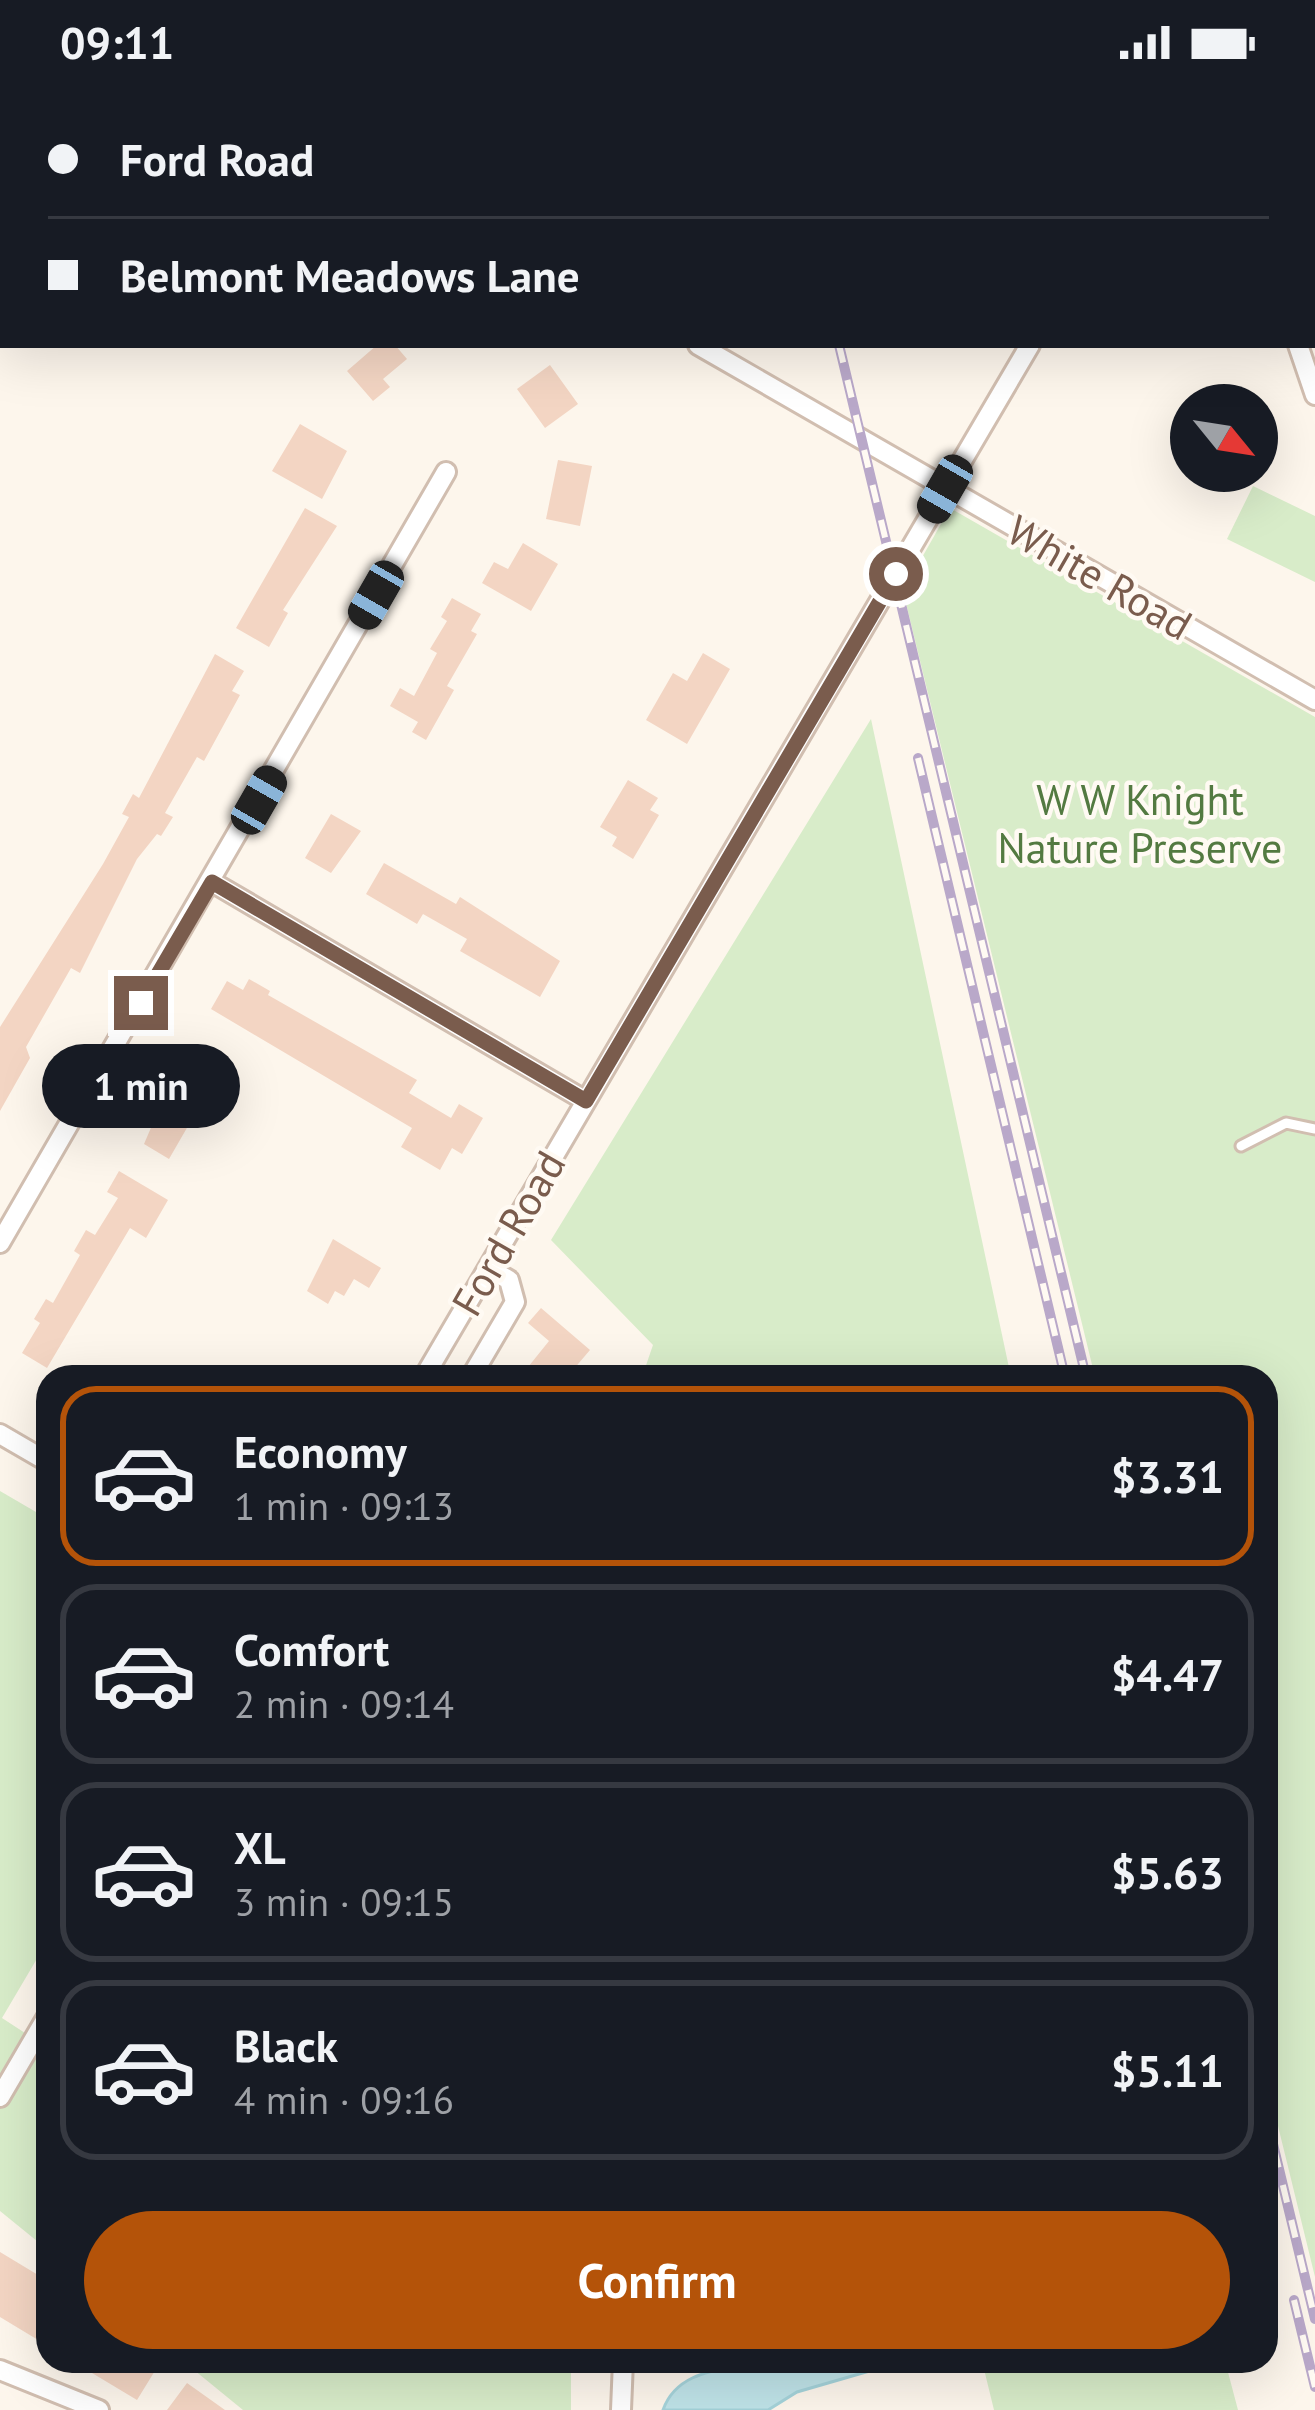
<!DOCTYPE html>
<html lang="en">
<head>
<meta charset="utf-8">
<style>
	body { margin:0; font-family:"PT Sans",sans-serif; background:#20242c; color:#f1f3f6; height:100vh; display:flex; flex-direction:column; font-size:45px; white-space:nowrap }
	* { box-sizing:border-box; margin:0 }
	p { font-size:39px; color:#9ea1a6 }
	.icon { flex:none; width:66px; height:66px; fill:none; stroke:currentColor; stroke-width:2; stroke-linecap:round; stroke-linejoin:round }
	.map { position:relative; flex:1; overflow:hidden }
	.details { position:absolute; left:36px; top:1281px; width:1242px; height:1008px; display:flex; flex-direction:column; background:#171b24; border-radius:36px; box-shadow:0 12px 48px #0002 }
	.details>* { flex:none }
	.hud { position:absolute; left:0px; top:0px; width:1317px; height:264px; box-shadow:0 12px 48px #0002; display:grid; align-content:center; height:264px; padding:0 48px; background:#171b24 }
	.needle { width:78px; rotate:120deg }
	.tools { position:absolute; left:1170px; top:300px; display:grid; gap:24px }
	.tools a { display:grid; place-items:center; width:108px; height:108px; border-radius:50%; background:#171b24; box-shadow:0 12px 48px #0002; font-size:60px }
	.end { position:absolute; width:54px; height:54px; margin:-27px; border:15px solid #7a5c4d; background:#fff; box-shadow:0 0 0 6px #fff }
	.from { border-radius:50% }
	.bubble { position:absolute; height:84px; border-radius:42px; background:#171b24; box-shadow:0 12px 48px #0002; font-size:39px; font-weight:700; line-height:84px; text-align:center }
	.car { position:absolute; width:36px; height:72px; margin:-36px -18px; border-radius:15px; box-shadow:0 0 9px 3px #0007; background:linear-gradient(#222 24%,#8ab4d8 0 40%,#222 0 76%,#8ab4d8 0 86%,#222 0) }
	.hud b { display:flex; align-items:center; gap:42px; height:114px; font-size:45px }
	.hud b+b { border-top:3px solid #363941 }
	.hud i { width:30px; height:30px; background:#f1f3f6 }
	ul { padding:21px 0 0; list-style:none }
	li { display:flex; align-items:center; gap:36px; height:180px; margin:0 24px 18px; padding:0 24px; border:6px solid #363941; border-radius:36px }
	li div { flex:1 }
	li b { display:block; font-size:45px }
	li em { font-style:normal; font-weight:700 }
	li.active { border-color:#b45309 }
	li>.icon { width:108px; height:108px; stroke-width:1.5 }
	.primary-button { display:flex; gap:24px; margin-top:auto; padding:24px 48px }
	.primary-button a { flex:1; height:138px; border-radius:72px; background:#b45309; color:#fff; font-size:48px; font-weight:700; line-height:138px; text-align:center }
	.status { display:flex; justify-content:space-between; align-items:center; height:84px; padding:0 60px; background:#171b24; direction:ltr }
	.status svg { height:33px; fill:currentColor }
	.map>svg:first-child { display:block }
</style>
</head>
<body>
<div class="status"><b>09:11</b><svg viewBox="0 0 49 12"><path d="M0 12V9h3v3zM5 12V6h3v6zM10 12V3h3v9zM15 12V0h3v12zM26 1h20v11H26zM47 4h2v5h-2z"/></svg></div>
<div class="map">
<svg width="1315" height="2326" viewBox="0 0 1315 2326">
	<rect width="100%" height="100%" fill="#fdf6ec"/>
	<path fill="#d8ecc9" d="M 1253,402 L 1315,432 L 1315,498 L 1227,455 Z
		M 950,424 L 1315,633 L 1315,2193 L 1266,1993 L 1266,1293 L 1095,1293 L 903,507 Z
		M 871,635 L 1011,1293 L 642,1293 L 653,1261 L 551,1156 Z
		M 0,1407 L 48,1435 L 48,1856 L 2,1934 L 48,1964 L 48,2166 L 0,2127 Z
		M 183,2277 L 571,2277 L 571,2326 L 243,2326 Z
		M 982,2277 L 1225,2277 L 1238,2326 L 994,2326 Z"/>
	<path fill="#bfe3e8" stroke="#a5d3da" stroke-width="3" d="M 759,2277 L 904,2277 L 797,2308 L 768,2326 L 663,2326 C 677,2286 722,2286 759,2277 Z"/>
	<path fill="#f3d5c3" d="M 377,261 L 395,261 L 407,275 L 383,295 L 390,303 L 373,317 L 347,287 Z
		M 550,281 L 578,320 L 545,344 L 517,305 Z
		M 300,340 L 347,367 L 322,415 L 272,387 Z
		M 558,376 L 592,382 L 580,442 L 546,435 Z
		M 305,424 L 337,442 L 283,526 L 288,529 L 269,563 L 236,544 Z
		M 523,459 L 558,480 L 531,527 L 482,499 L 494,478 L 508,485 Z
		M 452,514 L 481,530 L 471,547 L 477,550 L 447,602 L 454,606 L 426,656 L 412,648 L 418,638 L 390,622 L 400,604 L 414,612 L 437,569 L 430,565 L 447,537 L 441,533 Z
		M 703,569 L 730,585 L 687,660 L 646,636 L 673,589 L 687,597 Z
		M 215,570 L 244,587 L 232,607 L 240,611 L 204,677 L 197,673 L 165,729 L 173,733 L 161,752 L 157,750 L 137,775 L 80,889 L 71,884 L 26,963 L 30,974 L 0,1027 L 0,943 L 103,780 L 129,733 L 122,730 L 133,710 L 139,714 Z
		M 628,696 L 658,714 L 650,726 L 659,731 L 633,775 L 612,762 L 617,753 L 600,743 Z
		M 331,730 L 361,747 L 331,789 L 305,774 Z
		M 384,779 L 456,820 L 460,813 L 560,877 L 540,913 L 460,867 L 467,855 L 423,830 L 417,840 L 366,810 Z
		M 249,895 L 270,907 L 268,911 L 417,996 L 409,1009 L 451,1034 L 459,1020 L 483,1034 L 462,1070 L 452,1064 L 440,1086 L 401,1063 L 412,1044 L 211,925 L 227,897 L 243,906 Z
		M 168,1004 L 199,1023 L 169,1075 L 144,1060 Z
		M 119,1087 L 168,1116 L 146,1154 L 130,1144 L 47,1284 L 22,1269 L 40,1239 L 34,1235 L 46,1215 L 53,1219 L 80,1171 L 74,1167 L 86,1146 L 95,1151 L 118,1114 L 107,1108 Z
		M 333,1155 L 381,1184 L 369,1204 L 354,1195 L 344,1212 L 335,1207 L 328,1220 L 307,1207 Z
		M 541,1224 L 590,1266 L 567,1293 L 520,1293 L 549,1257 L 528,1239 Z
		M 0,2168 L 48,2197 L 48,2262 L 0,2233 Z
		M 72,2277 L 161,2277 L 137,2316 Z
		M 187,2299 L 225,2326 L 167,2326 Z"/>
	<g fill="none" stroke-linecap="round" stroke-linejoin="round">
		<g stroke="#d1beb0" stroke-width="15">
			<path id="lane" d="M 1241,1062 L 1286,1039 L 1315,1045"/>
		</g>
		<g stroke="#d1beb0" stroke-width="24">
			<path id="street" d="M 249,0 L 254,3
				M 1182,3 L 1184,0
				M 1314,152 L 1315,150
				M 698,261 L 1315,616
				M 1298,261 L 1315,311
				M 212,798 L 586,1017
				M 0,1159 L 446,388
				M 424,1293 L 1030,261
				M 471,1293 L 515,1218 L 509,1196 L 488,1184
				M 0,1350 L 48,1378
				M 0,2013 L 48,1931
				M 0,2286 L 99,2326
				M 621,2326 L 623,2277"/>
		</g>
		<g stroke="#dad1cd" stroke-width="39">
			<path id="highway" d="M 185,3 L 189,0
				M 326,3 L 331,0
				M 0,125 L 3,123
				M 0,216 L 3,214"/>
		</g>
		<use href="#lane" stroke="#fff" stroke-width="9"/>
		<use href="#street" stroke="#fff" stroke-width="18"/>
		<use href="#highway" stroke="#f7b7a3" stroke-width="33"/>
		<g stroke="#b9a8c9" stroke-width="10">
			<path id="rail" d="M 763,0 L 763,3
				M 839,261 L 1086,1293
				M 918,674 L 1065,1293
				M 1266,2031 L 1315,2235
				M 1294,2216 L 1315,2303"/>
		</g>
		<use href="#rail" stroke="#fffaf3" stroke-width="6" stroke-dasharray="18" stroke-linecap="butt"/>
	</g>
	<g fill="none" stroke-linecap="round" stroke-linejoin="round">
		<path stroke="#7a5c4d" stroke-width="15" d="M 141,919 L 212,798 L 586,1017 L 896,490"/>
	</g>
	<g text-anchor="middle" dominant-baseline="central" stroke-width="9" stroke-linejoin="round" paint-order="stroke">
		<g font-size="42" fill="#7a5c4d" stroke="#fffaf3">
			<text transform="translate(1100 493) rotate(30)">White Road</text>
			<text transform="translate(508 1149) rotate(-60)">Ford Road</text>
		</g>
		<g font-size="42" fill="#537a41" stroke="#fffaf3">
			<text x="1140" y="715">W W Knight<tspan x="1140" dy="48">Nature Preserve</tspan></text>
		</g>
	</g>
</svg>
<div class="tools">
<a><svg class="needle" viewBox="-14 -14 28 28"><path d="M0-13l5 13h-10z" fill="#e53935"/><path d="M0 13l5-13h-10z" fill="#9ea1a6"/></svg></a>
</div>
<i class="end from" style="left:896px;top:490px"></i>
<i class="end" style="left:141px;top:919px"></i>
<div class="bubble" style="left:42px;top:960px;width:198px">1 min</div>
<i class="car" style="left:945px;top:405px;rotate:210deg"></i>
<i class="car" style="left:376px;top:511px;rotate:210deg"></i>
<i class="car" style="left:259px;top:716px;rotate:30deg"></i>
<div class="hud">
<b><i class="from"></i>Ford Road</b>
<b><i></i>Belmont Meadows Lane</b>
</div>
<section class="details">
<ul>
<li class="active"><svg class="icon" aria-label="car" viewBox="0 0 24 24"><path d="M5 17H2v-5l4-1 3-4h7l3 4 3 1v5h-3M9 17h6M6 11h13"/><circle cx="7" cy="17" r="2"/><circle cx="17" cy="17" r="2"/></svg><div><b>Economy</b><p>1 min · 09:13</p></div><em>$3.31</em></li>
<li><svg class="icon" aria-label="car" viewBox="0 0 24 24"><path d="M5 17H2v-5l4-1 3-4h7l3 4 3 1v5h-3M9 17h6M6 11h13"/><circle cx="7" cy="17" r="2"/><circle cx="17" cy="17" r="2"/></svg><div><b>Comfort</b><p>2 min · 09:14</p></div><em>$4.47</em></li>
<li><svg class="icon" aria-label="car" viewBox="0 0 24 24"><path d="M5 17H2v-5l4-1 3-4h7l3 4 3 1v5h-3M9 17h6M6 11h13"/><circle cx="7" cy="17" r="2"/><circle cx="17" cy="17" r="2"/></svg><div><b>XL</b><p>3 min · 09:15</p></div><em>$5.63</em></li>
<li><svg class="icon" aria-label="car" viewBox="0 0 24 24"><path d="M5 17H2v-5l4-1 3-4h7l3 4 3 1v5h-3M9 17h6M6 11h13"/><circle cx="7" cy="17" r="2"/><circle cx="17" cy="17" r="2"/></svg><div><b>Black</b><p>4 min · 09:16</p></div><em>$5.11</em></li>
</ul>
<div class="primary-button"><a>Confirm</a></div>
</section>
</div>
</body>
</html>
